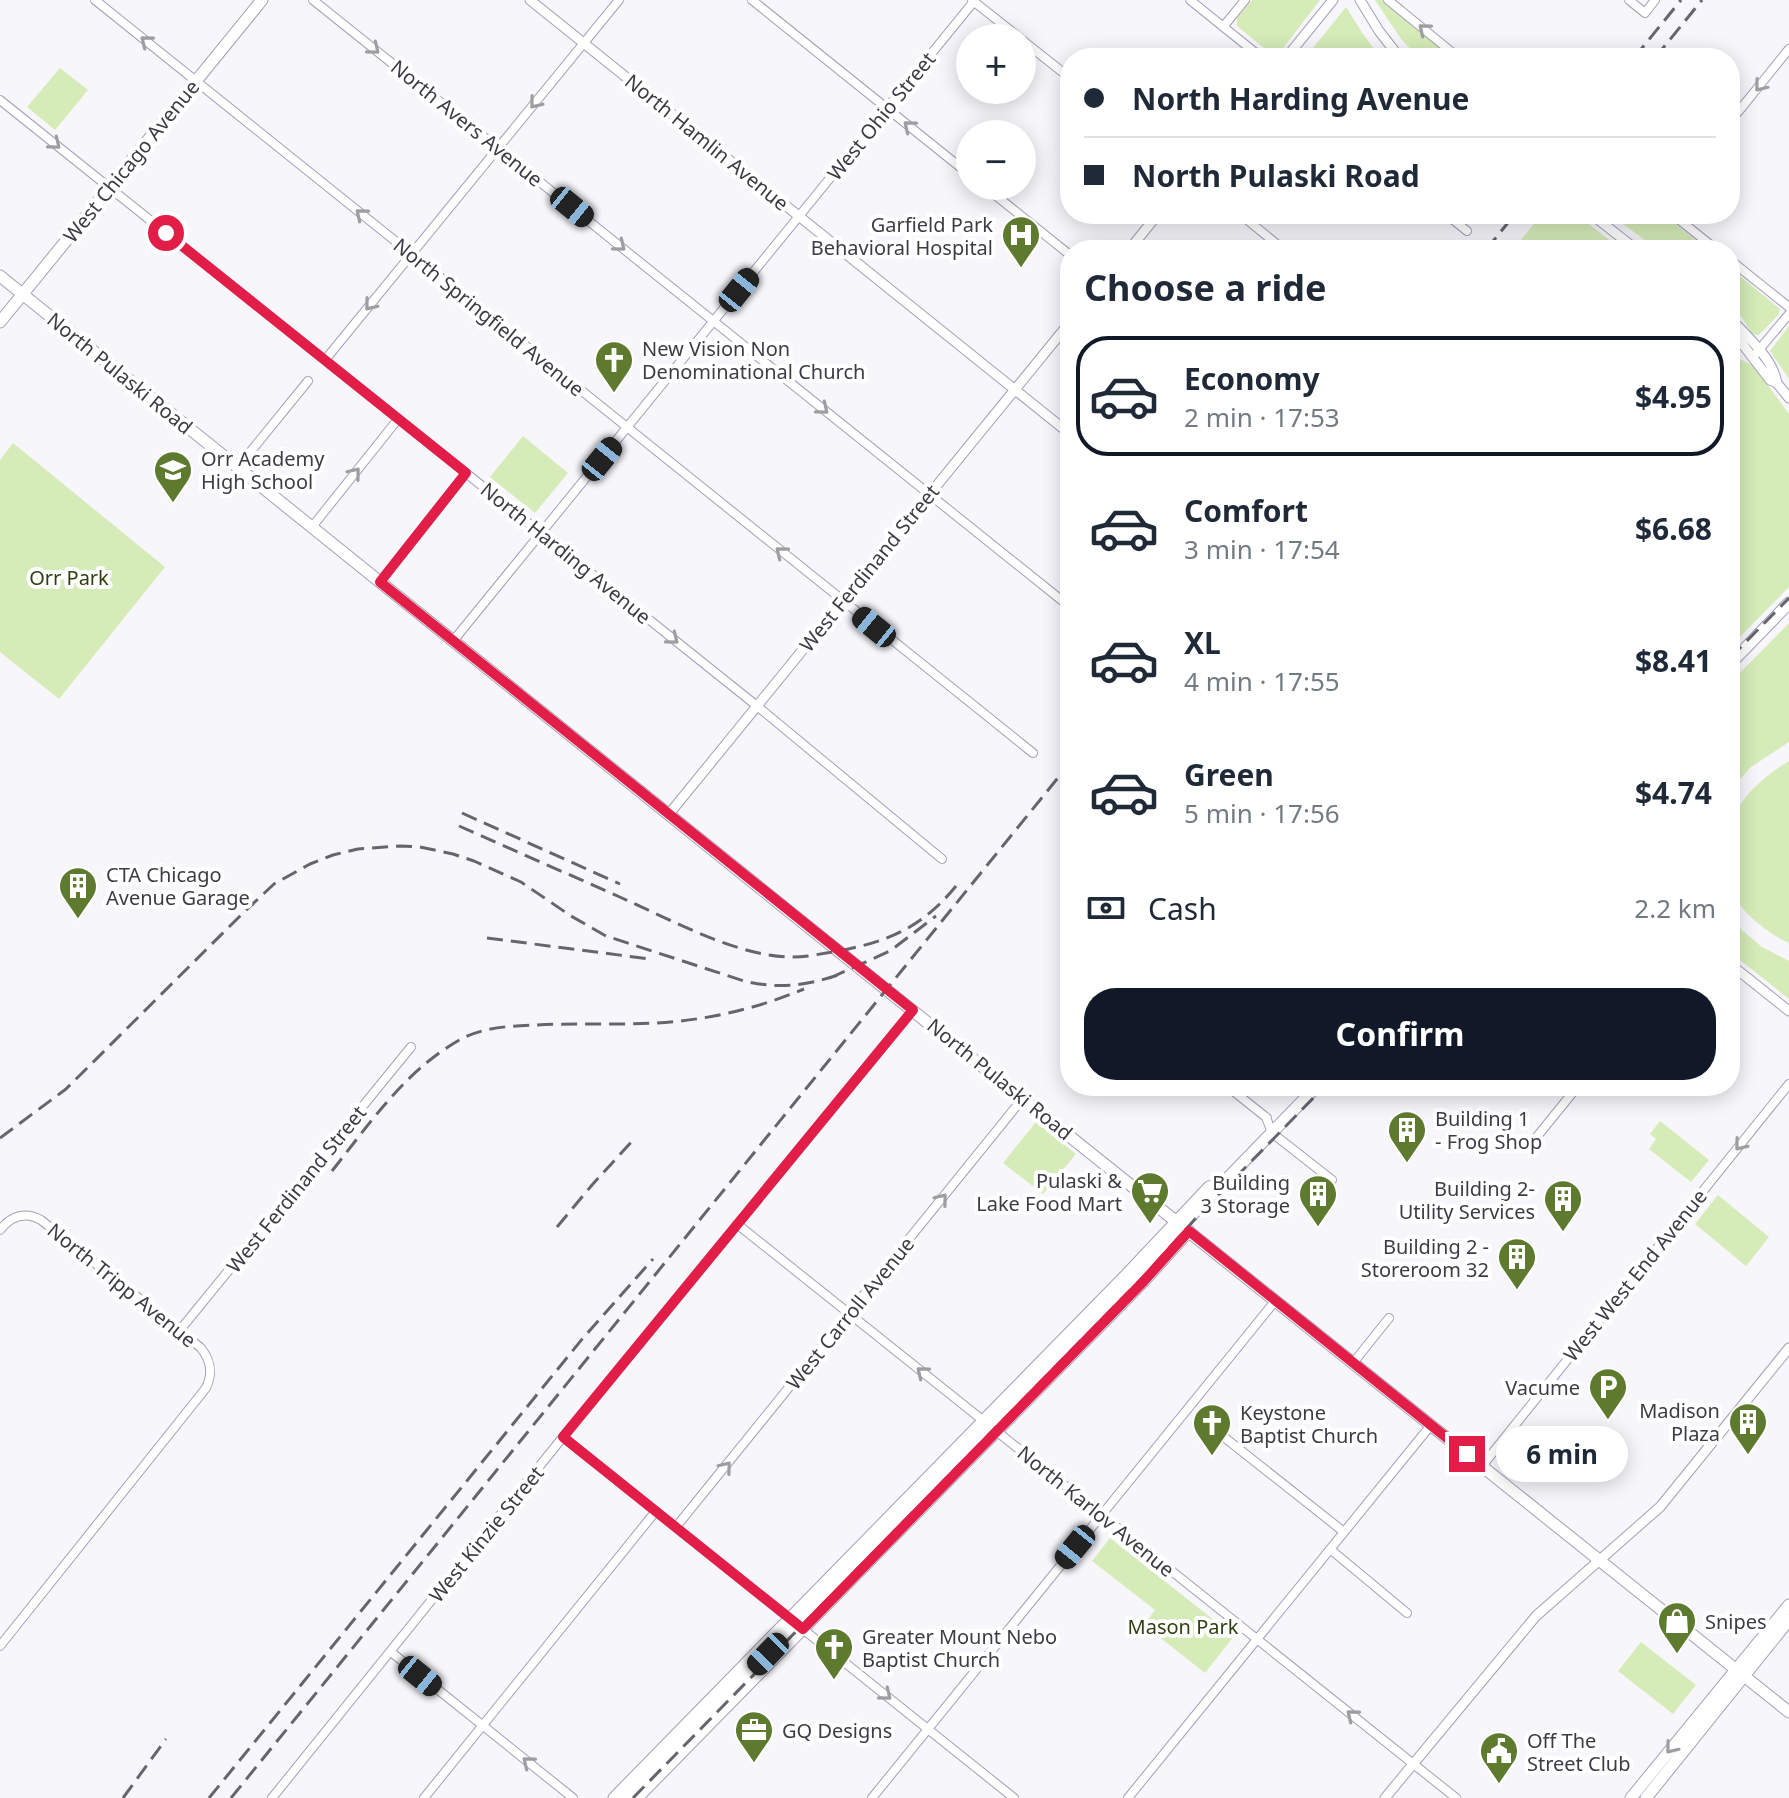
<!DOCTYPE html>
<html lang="en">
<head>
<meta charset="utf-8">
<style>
	body { margin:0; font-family:"Noto Sans",sans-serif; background:#f2f2f3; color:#1f2937; height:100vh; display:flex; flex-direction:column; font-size:30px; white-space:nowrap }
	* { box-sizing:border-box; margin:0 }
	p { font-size:26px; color:#747a83 }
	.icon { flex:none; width:44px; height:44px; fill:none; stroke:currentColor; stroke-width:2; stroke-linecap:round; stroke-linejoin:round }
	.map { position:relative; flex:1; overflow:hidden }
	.details { position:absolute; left:1060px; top:240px; width:680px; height:856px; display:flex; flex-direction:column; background:#fff; border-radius:32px; box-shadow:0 4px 20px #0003 }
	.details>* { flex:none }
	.guide { position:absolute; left:1060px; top:48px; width:680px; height:176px; border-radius:32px; box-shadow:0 4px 20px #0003; display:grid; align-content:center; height:176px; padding:0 24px; background:#fff }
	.tools { position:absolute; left:956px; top:24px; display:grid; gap:16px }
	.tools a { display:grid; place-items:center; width:80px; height:80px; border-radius:50%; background:#fff; box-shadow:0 4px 20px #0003; font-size:40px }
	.end { position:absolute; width:36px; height:36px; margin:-18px; border:10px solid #e11d48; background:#fff; box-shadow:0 0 0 4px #fff }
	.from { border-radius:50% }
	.bubble { position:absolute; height:56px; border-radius:28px; background:#fff; box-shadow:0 4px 20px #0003; font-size:26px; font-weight:700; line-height:56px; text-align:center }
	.car { position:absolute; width:24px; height:48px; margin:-24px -12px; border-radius:10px; box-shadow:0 0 6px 2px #0007; background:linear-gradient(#222 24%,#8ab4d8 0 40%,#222 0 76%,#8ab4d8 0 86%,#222 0) }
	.guide b { display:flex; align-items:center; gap:28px; height:76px; font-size:30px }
	.guide b+b { border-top:2px solid #e0e1e3 }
	.guide i { width:20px; height:20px; background:#1f2937 }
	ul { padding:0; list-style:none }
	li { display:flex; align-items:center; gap:24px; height:120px; margin:0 16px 12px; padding:0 8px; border:4px solid transparent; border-radius:32px }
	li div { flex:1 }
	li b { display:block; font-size:30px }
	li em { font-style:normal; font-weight:700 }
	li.current { border-color:#111827 }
	li>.icon { width:72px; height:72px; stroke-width:1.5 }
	h2 { padding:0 24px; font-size:36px; line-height:96px }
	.pay { display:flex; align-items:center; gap:20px; height:88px; padding:0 24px; font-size:30px }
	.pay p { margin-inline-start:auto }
	.cta { display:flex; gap:16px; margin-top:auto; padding:16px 24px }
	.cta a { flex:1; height:92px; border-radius:32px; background:#111827; color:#fff; font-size:32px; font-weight:700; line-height:92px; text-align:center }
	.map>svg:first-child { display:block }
</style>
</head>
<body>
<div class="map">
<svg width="1789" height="1798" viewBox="0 0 1789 1798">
	<rect width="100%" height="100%" fill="#f7f6fb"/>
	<path fill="#d5ecb8" d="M 1252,0 L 1320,0 L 1281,51 L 1274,56 L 1237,26 L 1237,18 Z
		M 1375,0 L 1382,0 L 1452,58 L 1419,58 L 1401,39 Z
		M 1346,7 L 1363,34 L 1381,58 L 1305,58 Z
		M 60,68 L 88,90 L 55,130 L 27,107 Z
		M 1542,214 L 1576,214 L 1622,250 L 1513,250 Z
		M 1610,214 L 1663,214 L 1708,250 L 1658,250 Z
		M 1730,268 L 1780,309 L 1779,314 L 1759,335 L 1752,334 L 1741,316 L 1730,305 Z
		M 1789,326 L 1789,379 L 1770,351 Z
		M 1730,351 L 1740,359 L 1754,366 L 1789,414 L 1789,587 L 1730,647 Z
		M 523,436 L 568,473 L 535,513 L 490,477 Z
		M 13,443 L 165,567 L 59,699 L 0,652 L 0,460 Z
		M 1789,623 L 1789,742 L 1751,767 L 1730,790 L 1730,683 Z
		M 1789,761 L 1789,943 C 1766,932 1733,908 1730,881 C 1729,871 1730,860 1730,850 C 1730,836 1730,825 1736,813 C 1747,790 1768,774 1789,761 Z
		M 1730,920 L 1762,947 L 1789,961 L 1789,999 L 1730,952 Z
		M 1660,1121 L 1709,1160 L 1691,1182 L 1649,1149 L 1656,1139 L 1650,1134 Z
		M 1036,1122 L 1076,1154 L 1043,1194 L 1003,1163 Z
		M 1718,1195 L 1769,1237 L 1746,1266 L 1695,1224 Z
		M 1110,1538 L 1234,1636 L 1205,1673 L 1144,1625 L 1155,1610 L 1092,1561 Z
		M 1641,1642 L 1696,1685 L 1673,1714 L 1618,1671 Z"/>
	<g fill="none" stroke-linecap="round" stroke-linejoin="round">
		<g stroke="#a59fb7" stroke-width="10">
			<path id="minor" d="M 95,0 L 1033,753
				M 313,0 L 1070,607
				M 752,0 L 970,175
				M 972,0 L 1020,38
				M 1190,0 L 1262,58
				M 1388,0 L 1459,58
				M 1629,0 L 1645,13 L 1655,0
				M 1223,27 L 1245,0
				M 1022,40 L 1070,78
				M 0,100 L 757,706 L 942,859
				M 1730,122 L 1789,49
				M 984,186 L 1070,255
				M 1240,214 L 1284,250
				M 1446,214 L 1467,231
				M 1672,214 L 1717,250
				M 1730,260 L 1789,307
				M 1753,357 L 1789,314
				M 325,360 L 619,0
				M 238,467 L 308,381
				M 312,527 L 398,419
				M 380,582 L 466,473
				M 453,641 L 975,0
				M 1227,1086 L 1267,1118
				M 1266,1117 L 1272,1133 L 1332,1180
				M 1535,1139 L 1578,1086
				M 737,1224 L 1456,1798
				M 0,1230 C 11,1216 25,1211 41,1220 L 201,1348 C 211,1361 213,1373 206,1388 L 0,1646
				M 180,1330 L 411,1047
				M 1353,1363 L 1389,1318
				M 1215,1430 L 1344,1532
				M 563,1437 L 1014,1798
				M 1482,1466 L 1789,1084
				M 676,1527 L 1023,1098
				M 1330,1549 L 1407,1613
				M 391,1652 L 573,1798
				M 272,1798 L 563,1437 L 913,1010
				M 424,1798 L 656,1511
				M 872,1798 L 1276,1300
				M 1128,1798 L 1431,1425"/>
		</g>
		<g stroke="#a59fb7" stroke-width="11">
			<path id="tertiary" d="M 530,0 L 1070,434
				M 1360,0 L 1379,31 L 1400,58
				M 1286,58 L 1333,0
				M 1591,214 L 1637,250
				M 1129,250 L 1158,214
				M 1730,322 L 1735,323 C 1750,340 1773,359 1777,383
				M 1730,328 L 1770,380 L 1777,383 L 1789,398
				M 669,814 L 1070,322
				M 1730,964 L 1789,1011
				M 1385,1798 L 1536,1616 L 1660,1507 L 1789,1348"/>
		</g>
		<g stroke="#a59fb7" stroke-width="13">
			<path id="secondary" d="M 0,276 L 883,987 L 1789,1712
				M 0,322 L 262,0
				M 1730,664 L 1789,603
				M 614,1798 L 1126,1275 L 1209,1187 L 1221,1185
				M 626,1798 L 1139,1274 L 1190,1217 L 1317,1086
				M 637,1798 L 1144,1281 L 1189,1231
				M 1631,1798 L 1789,1605
				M 1646,1798 L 1789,1620"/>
		</g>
		<use href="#minor" stroke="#fff" stroke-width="8"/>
		<use href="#tertiary" stroke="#fff" stroke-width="9"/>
		<use href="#secondary" stroke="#fff" stroke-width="11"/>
		<path stroke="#66646d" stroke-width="3" stroke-dasharray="16 8" stroke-linecap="butt" d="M 1634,58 L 1681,0
			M 1655,58 L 1702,0
			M 1486,250 L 1515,214
			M 1730,658 L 1789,598
			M 462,813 L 620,884
			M 459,826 C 513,850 568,874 622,898 C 676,922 750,964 808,956 C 871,946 914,938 956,886
			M 487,938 L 650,959
			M 830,978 L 890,951 L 936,916
			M 0,1138 L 66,1089 L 242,914 L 274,884 L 310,864 L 333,855 L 358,849 L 400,846 L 420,847 L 453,854 L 474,861 L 521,882 L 571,916 L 606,936 L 744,981 C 777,989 806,986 838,975
			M 332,1171 C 370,1123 407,1068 463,1038 C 485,1027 511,1026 535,1025 C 575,1023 616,1025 656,1023 C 708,1020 756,1009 804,989
			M 557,1227 L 592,1185 L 634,1139
			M 123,1798 L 166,1739
			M 209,1798 L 583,1338 L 653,1259
			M 231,1798 L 1070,763
			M 633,1798 L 1145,1275 L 1196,1218 L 1325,1086"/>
	</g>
	<defs><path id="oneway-chevron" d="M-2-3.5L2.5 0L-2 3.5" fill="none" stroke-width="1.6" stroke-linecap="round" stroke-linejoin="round" transform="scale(2)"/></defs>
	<g stroke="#9e9da2">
		<use href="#oneway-chevron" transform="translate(1424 29) rotate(-141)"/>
		<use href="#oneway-chevron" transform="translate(146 41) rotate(-141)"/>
		<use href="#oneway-chevron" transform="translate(374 49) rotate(39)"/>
		<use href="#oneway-chevron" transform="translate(1760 86) rotate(129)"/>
		<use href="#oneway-chevron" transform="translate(535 103) rotate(129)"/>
		<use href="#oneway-chevron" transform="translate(909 126) rotate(-141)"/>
		<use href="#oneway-chevron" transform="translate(55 144) rotate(39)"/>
		<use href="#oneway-chevron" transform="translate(361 214) rotate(-141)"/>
		<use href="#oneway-chevron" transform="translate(620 246) rotate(39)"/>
		<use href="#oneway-chevron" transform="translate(370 305) rotate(129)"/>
		<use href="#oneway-chevron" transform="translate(823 409) rotate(39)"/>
		<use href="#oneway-chevron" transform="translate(355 473) rotate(-51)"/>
		<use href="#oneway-chevron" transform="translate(781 552) rotate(-141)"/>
		<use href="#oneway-chevron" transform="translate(673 639) rotate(39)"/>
		<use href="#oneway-chevron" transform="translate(1740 1145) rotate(129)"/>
		<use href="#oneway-chevron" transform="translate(942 1199) rotate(-51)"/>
		<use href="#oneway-chevron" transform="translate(922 1372) rotate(-141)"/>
		<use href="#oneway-chevron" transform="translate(726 1467) rotate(-51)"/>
		<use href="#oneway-chevron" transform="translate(886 1695) rotate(39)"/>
		<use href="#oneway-chevron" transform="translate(1352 1715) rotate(-141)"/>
		<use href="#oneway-chevron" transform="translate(1671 1748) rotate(129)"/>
		<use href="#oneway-chevron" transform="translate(528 1762) rotate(-141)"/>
	</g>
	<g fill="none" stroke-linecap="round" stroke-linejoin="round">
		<path stroke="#e11d48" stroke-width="10" d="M 166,233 L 466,473 L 380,582 L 913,1010 L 563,1437 L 803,1629 L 1144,1281 L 1189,1231 L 1467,1454"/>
	</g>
	<defs>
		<g id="hospital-pin" transform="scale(2)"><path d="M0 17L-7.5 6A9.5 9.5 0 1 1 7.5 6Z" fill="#5d7a2f" stroke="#fff"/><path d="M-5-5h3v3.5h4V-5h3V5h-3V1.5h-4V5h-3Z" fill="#fff"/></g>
		<g id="church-pin" transform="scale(2)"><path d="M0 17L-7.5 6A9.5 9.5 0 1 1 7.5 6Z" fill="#5d7a2f" stroke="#fff"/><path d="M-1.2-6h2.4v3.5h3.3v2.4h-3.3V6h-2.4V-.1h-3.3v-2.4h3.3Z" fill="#fff"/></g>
		<g id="school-pin" transform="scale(2)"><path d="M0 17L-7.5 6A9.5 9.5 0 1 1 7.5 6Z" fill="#5d7a2f" stroke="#fff"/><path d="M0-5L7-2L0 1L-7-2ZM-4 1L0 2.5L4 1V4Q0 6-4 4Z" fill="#fff"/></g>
		<g id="building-pin" transform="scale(2)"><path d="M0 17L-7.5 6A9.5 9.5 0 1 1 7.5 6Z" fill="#5d7a2f" stroke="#fff"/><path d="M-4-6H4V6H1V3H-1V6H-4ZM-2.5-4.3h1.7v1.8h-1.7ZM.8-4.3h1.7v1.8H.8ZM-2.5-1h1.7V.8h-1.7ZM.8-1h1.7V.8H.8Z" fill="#fff"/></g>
		<g id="supermarket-pin" transform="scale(2)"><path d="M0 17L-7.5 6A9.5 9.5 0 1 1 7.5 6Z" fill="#5d7a2f" stroke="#fff"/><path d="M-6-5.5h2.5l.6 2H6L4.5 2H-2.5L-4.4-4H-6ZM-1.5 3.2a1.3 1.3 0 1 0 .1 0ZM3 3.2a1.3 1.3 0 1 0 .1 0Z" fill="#fff"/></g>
		<g id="parking-pin" transform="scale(2)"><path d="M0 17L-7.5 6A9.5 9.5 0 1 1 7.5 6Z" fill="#5d7a2f" stroke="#fff"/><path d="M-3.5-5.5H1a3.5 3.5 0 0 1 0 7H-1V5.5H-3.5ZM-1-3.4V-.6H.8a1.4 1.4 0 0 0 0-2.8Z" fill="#fff"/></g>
		<g id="shop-pin" transform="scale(2)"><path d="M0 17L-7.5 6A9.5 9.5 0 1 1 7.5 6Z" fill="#5d7a2f" stroke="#fff"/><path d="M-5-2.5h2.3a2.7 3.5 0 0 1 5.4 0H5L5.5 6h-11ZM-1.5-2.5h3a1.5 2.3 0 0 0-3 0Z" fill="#fff"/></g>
		<g id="office-pin" transform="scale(2)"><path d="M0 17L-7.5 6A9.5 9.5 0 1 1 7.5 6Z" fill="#5d7a2f" stroke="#fff"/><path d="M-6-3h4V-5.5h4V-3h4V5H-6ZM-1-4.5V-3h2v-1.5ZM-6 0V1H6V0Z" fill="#fff"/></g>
		<g id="civic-pin" transform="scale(2)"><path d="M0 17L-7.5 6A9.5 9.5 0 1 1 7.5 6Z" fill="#5d7a2f" stroke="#fff"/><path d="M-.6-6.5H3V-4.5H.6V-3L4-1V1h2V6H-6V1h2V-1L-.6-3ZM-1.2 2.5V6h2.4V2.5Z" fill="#fff"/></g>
	</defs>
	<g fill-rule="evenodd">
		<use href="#hospital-pin" x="1021" y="235"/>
		<use href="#church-pin" x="614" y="360"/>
		<use href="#school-pin" x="173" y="470"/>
		<use href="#building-pin" x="78" y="886"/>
		<use href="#building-pin" x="1407" y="1130"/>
		<use href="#supermarket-pin" x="1150" y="1191"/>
		<use href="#building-pin" x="1318" y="1194"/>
		<use href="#building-pin" x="1563" y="1199"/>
		<use href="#building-pin" x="1517" y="1257"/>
		<use href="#parking-pin" x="1608" y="1387"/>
		<use href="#building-pin" x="1748" y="1422"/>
		<use href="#church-pin" x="1212" y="1423"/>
		<use href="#shop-pin" x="1677" y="1621"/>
		<use href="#church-pin" x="834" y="1647"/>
		<use href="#office-pin" x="754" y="1730"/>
		<use href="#civic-pin" x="1499" y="1751"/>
	</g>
	<g text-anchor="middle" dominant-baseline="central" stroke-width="8" stroke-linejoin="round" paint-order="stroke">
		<g font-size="20" fill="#3d3b45" stroke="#fff">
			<text transform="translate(881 116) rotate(-51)">West Ohio Street</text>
			<text transform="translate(467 123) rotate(39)">North Avers Avenue</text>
			<text transform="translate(707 142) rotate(39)">North Hamlin Avenue</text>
			<text transform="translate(131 161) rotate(-51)">West Chicago Avenue</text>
			<text transform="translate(489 317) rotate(39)">North Springfield Avenue</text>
			<text transform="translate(120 373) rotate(39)">North Pulaski Road</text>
			<text transform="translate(566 553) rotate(39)">North Harding Avenue</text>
			<text transform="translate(869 568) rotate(-51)">West Ferdinand Street</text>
			<text transform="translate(1000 1079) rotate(39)">North Pulaski Road</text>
			<text transform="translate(296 1189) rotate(-51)">West Ferdinand Street</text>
			<text transform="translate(1635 1275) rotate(-51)">West West End Avenue</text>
			<text transform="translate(122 1285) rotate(39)">North Tripp Avenue</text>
			<text transform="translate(850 1313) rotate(-51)">West Carroll Avenue</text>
			<text transform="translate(1096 1511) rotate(39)">North Karlov Avenue</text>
			<text transform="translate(486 1534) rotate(-51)">West Kinzie Street</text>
		</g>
		<g font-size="20" fill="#3d3b45" stroke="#fff" text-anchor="start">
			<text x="993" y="224" text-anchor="end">Garfield Park<tspan x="993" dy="23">Behavioral Hospital</tspan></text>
			<text x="642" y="348">New Vision Non<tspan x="642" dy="23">Denominational Church</tspan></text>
			<text x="201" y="458">Orr Academy<tspan x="201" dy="23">High School</tspan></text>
			<text x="106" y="874">CTA Chicago<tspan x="106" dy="23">Avenue Garage</tspan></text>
			<text x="1435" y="1118">Building 1<tspan x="1435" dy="23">- Frog Shop</tspan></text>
			<text x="1122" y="1180" text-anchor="end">Pulaski &amp;<tspan x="1122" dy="23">Lake Food Mart</tspan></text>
			<text x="1290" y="1182" text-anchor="end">Building<tspan x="1290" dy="23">3 Storage</tspan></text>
			<text x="1535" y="1188" text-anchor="end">Building 2-<tspan x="1535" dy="23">Utility Services</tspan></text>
			<text x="1489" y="1246" text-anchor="end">Building 2 -<tspan x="1489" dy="23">Storeroom 32</tspan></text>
			<text x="1580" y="1387" text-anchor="end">Vacume</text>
			<text x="1720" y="1410" text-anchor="end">Madison<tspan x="1720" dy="23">Plaza</tspan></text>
			<text x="1240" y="1412">Keystone<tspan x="1240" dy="23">Baptist Church</tspan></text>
			<text x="1705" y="1621">Snipes</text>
			<text x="862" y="1636">Greater Mount Nebo<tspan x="862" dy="23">Baptist Church</tspan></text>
			<text x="782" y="1730">GQ Designs</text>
			<text x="1527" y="1740">Off The<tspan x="1527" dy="23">Street Club</tspan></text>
		</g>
		<g font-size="20" fill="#2f4011" stroke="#fff">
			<text x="69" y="577">Orr Park</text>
			<text x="1183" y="1626">Mason Park</text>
		</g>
	</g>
</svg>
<div class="tools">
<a>+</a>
<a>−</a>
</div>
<i class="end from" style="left:166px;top:233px"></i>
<i class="end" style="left:1467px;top:1454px"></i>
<div class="bubble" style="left:1496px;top:1426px;width:132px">6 min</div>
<i class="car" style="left:572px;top:207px;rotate:129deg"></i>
<i class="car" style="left:739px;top:290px;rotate:39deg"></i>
<i class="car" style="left:602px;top:459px;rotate:39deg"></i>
<i class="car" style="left:874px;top:627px;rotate:309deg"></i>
<i class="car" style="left:1075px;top:1547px;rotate:219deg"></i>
<i class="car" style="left:768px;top:1654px;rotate:224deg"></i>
<i class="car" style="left:420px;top:1676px;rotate:129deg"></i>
<div class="guide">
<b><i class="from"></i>North Harding Avenue</b>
<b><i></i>North Pulaski Road</b>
</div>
<section class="details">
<h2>Choose a ride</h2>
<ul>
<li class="current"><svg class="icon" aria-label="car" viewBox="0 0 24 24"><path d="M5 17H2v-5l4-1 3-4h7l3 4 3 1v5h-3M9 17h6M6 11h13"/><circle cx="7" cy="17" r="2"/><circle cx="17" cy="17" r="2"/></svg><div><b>Economy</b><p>2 min · 17:53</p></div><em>$4.95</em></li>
<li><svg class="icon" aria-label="car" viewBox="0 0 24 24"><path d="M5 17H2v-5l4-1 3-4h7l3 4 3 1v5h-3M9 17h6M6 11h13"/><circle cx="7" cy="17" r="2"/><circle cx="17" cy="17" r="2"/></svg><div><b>Comfort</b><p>3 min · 17:54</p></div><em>$6.68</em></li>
<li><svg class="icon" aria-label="car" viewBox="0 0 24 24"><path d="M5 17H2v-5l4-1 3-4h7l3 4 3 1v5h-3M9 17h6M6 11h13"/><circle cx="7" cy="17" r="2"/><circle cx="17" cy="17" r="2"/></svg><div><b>XL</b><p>4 min · 17:55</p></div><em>$8.41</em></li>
<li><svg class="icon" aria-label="car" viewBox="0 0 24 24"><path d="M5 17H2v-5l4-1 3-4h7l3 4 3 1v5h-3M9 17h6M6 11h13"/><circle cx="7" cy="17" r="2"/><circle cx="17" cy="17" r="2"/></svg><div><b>Green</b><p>5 min · 17:56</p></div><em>$4.74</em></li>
</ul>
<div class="pay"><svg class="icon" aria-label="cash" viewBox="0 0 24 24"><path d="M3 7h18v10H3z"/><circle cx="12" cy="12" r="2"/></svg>Cash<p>2.2 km</p></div>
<div class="cta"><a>Confirm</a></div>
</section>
</div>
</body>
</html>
